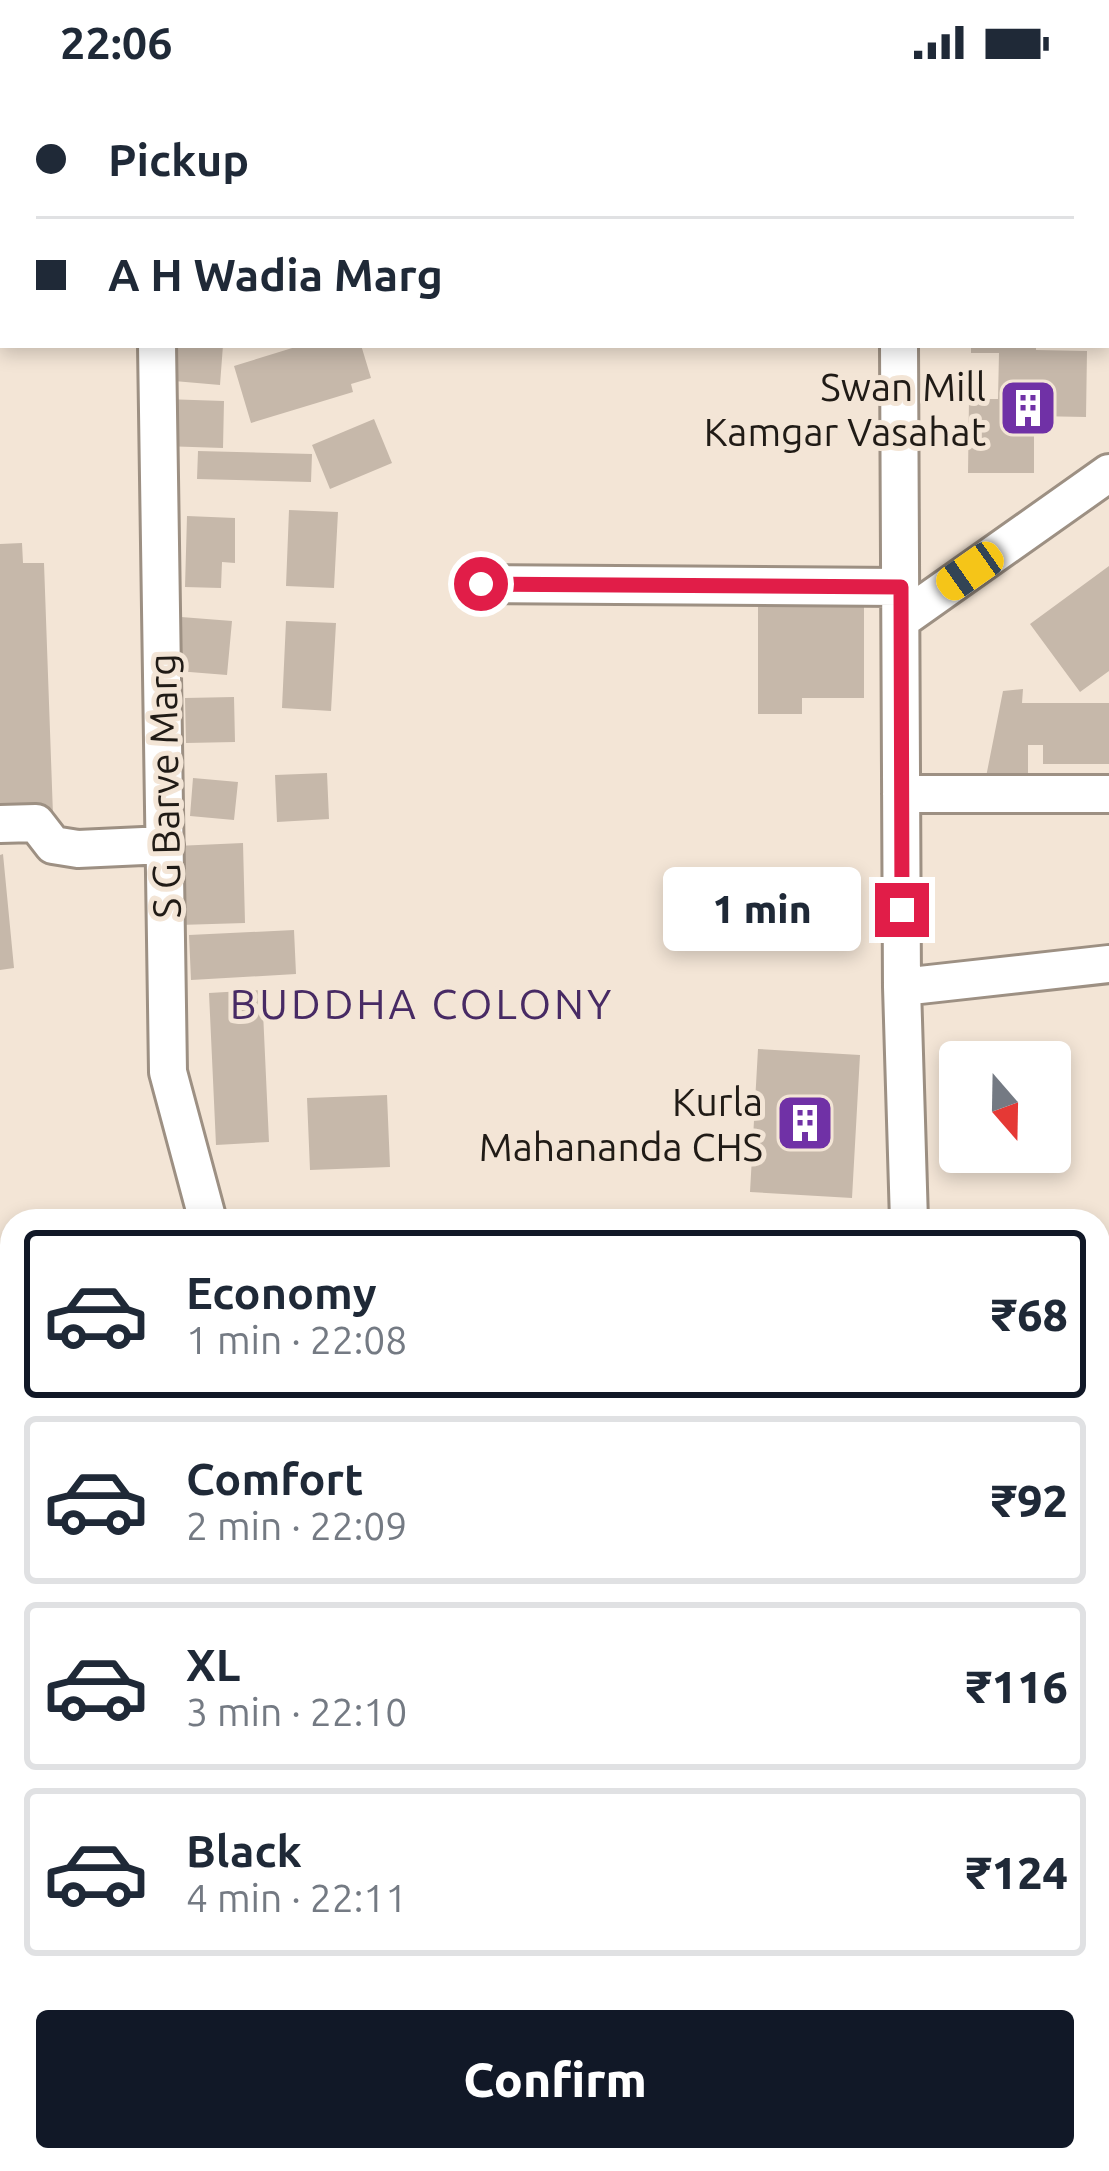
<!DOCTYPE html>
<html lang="en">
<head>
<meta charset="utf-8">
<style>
	body { margin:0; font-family:Ubuntu,sans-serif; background:#f6f6f7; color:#1f2937; height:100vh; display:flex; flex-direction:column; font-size:45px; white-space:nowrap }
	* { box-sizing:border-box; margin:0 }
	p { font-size:39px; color:#747a83 }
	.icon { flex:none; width:66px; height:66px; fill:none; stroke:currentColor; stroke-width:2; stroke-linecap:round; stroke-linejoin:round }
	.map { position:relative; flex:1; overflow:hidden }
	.drawer { position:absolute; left:0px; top:1125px; width:1110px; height:963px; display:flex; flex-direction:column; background:#fff; border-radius:36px 36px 0 0; box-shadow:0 6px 18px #0003 }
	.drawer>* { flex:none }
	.hud { position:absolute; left:0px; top:0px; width:1110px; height:264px; box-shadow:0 6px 18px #0003; display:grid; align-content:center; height:264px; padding:0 36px; background:#fff }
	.needle { width:78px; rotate:160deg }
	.tools { position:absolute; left:939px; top:957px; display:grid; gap:24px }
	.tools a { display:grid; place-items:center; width:132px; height:132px; border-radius:12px; background:#fff; box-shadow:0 6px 18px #0003; font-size:60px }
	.end { position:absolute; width:54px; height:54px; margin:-27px; border:15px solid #e11d48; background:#fff; box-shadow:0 0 0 6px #fff }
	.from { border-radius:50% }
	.bubble { position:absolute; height:84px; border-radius:12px; background:#fff; box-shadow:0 6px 18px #0003; font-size:39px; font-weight:800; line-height:84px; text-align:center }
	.car { position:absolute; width:36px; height:72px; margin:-36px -18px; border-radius:15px; box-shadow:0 0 9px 3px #0007; background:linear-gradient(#f5c518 24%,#345 0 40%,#f5c518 0 76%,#345 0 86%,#f5c518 0) }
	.hud b { display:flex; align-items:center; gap:42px; height:114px; font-size:45px }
	.hud b+b { border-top:3px solid #e0e1e3 }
	.hud i { width:30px; height:30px; background:#1f2937 }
	ul { padding:21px 0 0; list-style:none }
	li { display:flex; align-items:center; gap:36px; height:168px; margin:0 24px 18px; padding:0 12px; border:6px solid #e0e1e3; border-radius:12px }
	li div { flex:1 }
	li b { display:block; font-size:45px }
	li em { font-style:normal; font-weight:800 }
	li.selected { border-color:#111827 }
	li>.icon { width:108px; height:108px; stroke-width:1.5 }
	.action { display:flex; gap:24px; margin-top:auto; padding:24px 36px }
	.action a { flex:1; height:138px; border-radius:12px; background:#111827; color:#fff; font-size:48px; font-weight:800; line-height:138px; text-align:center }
	.status { display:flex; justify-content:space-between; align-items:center; height:84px; padding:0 60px; background:#fff; direction:ltr }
	.status svg { height:33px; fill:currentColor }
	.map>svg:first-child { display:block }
</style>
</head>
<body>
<div class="status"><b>22:06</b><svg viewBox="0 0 49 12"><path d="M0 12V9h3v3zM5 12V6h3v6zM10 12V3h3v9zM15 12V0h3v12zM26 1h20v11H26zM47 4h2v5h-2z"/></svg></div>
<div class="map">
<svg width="1109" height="2087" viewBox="0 0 1109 2087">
	<rect width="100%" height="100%" fill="#f3e5d6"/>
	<path fill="#c6b8aa" d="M 177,261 L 223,261 L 220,301 L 174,297 Z
		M 302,261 L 361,261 L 371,294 L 351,300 L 353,308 L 251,339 L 234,282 Z
		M 971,261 L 1036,261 L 1036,266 L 1087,267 L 1086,333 L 1034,332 L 1034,389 L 968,389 L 969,315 L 998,315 L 999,269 L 971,269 Z
		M 164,315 L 224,317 L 223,364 L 162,362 Z
		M 374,335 L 392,379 L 330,405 L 312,361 Z
		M 198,367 L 312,370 L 311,398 L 197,395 Z
		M 289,426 L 338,428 L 334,504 L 286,502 Z
		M 187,432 L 235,434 L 235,479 L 222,478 L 221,504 L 185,503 Z
		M 22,459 L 23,479 L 44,479 L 53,731 L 0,733 L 0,460 Z
		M 1109,482 L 1109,587 L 1080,608 L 1030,540 Z
		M 864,522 L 864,614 L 802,614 L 802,630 L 758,630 L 758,523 Z
		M 181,533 L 232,537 L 227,591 L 177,587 Z
		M 286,537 L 336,539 L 331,627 L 282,624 Z
		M 1023,605 L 1022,619 L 1109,619 L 1109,680 L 1043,680 L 1043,661 L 1028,661 L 1028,693 L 986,693 L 1003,607 Z
		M 234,613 L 235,658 L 186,659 L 185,614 Z
		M 327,689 L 329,735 L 277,738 L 275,691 Z
		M 193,694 L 238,698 L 234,736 L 190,732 Z
		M 243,759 L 245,839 L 179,841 L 176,762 Z
		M 3,770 L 14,884 L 0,886 L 0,771 Z
		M 294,846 L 296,890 L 191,896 L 189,851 Z
		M 262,906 L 269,1058 L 216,1061 L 209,909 Z
		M 758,965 L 860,971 L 852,1114 L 750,1108 Z
		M 387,1011 L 390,1083 L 310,1086 L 307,1014 Z
		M 541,2076 L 580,2076 L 584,2085 L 545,2087 Z
		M 1022,2076 L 1087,2076 L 1087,2087 L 1023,2087 Z"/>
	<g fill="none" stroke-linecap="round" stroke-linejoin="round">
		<g stroke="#9d9083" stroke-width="42">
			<path id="minor" d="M 152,0 L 152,3
				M 898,0 L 898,3
				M 157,261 L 168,988 L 208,1137
				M 899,261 L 902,903 L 909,1137
				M 481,500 L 900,503
				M 901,536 L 1109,389
				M 901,710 L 1109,710
				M 0,740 L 36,739 L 53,761 L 78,765 L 165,761
				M 902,903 L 1109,880
				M 0,1409 L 12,1409
				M 686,2076 L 690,2087
				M 864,2087 L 865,2076"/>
		</g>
		<g stroke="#fff" stroke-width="60">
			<path id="highway" d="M 0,1460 L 12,1461
				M 0,1562 L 12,1564
				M 1098,1694 L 1109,1696
				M 1098,1733 L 1109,1734
				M 1098,1781 L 1109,1783
				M 1098,1822 L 1109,1824"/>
		</g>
		<use href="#minor" stroke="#fff" stroke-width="36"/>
		<use href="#highway" stroke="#b59ad7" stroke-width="54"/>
	</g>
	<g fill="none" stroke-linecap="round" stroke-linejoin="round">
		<path stroke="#e11d48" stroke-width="15" d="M 481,500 L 901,503 L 902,826"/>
	</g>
	<defs>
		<g id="building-square" transform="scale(3)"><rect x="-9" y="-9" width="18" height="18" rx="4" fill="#7031a6" stroke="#f3e5d6"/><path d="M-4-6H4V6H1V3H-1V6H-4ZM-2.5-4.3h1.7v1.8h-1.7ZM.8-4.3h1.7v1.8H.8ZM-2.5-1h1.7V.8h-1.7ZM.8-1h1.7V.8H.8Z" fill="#fff"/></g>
	</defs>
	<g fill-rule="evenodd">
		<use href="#building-square" x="1028" y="324"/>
		<use href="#building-square" x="805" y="1039"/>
	</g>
	<g text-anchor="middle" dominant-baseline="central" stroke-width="10" stroke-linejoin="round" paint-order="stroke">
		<g font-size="39" fill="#201b16" stroke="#f3e5d6" text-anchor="end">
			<text x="986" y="302">Swan Mill<tspan x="986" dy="45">Kamgar Vasahat</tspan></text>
			<text x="763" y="1017">Kurla<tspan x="763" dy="45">Mahananda CHS</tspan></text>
		</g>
		<g font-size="39" fill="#201b16" stroke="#f3e5d6">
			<text transform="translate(164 702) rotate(-91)">S G Barve Marg</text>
		</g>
		<g font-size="42" letter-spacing="3" fill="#472a64" stroke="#f3e5d6">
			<text x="422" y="919">BUDDHA COLONY</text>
		</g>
	</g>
</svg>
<div class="tools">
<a><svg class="needle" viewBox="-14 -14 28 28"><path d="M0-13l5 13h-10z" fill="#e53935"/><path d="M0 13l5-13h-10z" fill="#747a83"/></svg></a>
</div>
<i class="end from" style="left:481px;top:500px"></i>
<i class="end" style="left:902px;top:826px"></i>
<div class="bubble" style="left:663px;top:783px;width:198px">1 min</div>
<i class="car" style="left:970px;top:487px;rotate:235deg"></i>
<div class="hud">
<b><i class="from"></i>Pickup</b>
<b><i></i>A H Wadia Marg</b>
</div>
<section class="drawer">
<ul>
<li class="selected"><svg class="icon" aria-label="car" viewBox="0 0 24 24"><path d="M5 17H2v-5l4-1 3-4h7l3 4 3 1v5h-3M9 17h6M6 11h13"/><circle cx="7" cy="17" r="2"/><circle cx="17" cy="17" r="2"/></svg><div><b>Economy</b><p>1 min · 22:08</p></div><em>₹68</em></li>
<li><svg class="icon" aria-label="car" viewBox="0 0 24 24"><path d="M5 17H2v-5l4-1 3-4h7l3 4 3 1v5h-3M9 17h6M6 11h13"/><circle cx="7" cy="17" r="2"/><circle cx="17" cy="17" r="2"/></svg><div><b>Comfort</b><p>2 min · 22:09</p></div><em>₹92</em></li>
<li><svg class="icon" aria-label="car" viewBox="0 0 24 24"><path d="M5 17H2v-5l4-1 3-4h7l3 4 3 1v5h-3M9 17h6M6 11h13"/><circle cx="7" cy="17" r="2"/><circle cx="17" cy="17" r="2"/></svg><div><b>XL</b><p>3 min · 22:10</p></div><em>₹116</em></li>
<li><svg class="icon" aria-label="car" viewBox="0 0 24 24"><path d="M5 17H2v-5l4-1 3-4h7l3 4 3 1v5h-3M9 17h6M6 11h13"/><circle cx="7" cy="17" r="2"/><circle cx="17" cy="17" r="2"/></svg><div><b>Black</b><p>4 min · 22:11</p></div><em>₹124</em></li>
</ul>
<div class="action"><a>Confirm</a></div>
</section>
</div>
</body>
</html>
